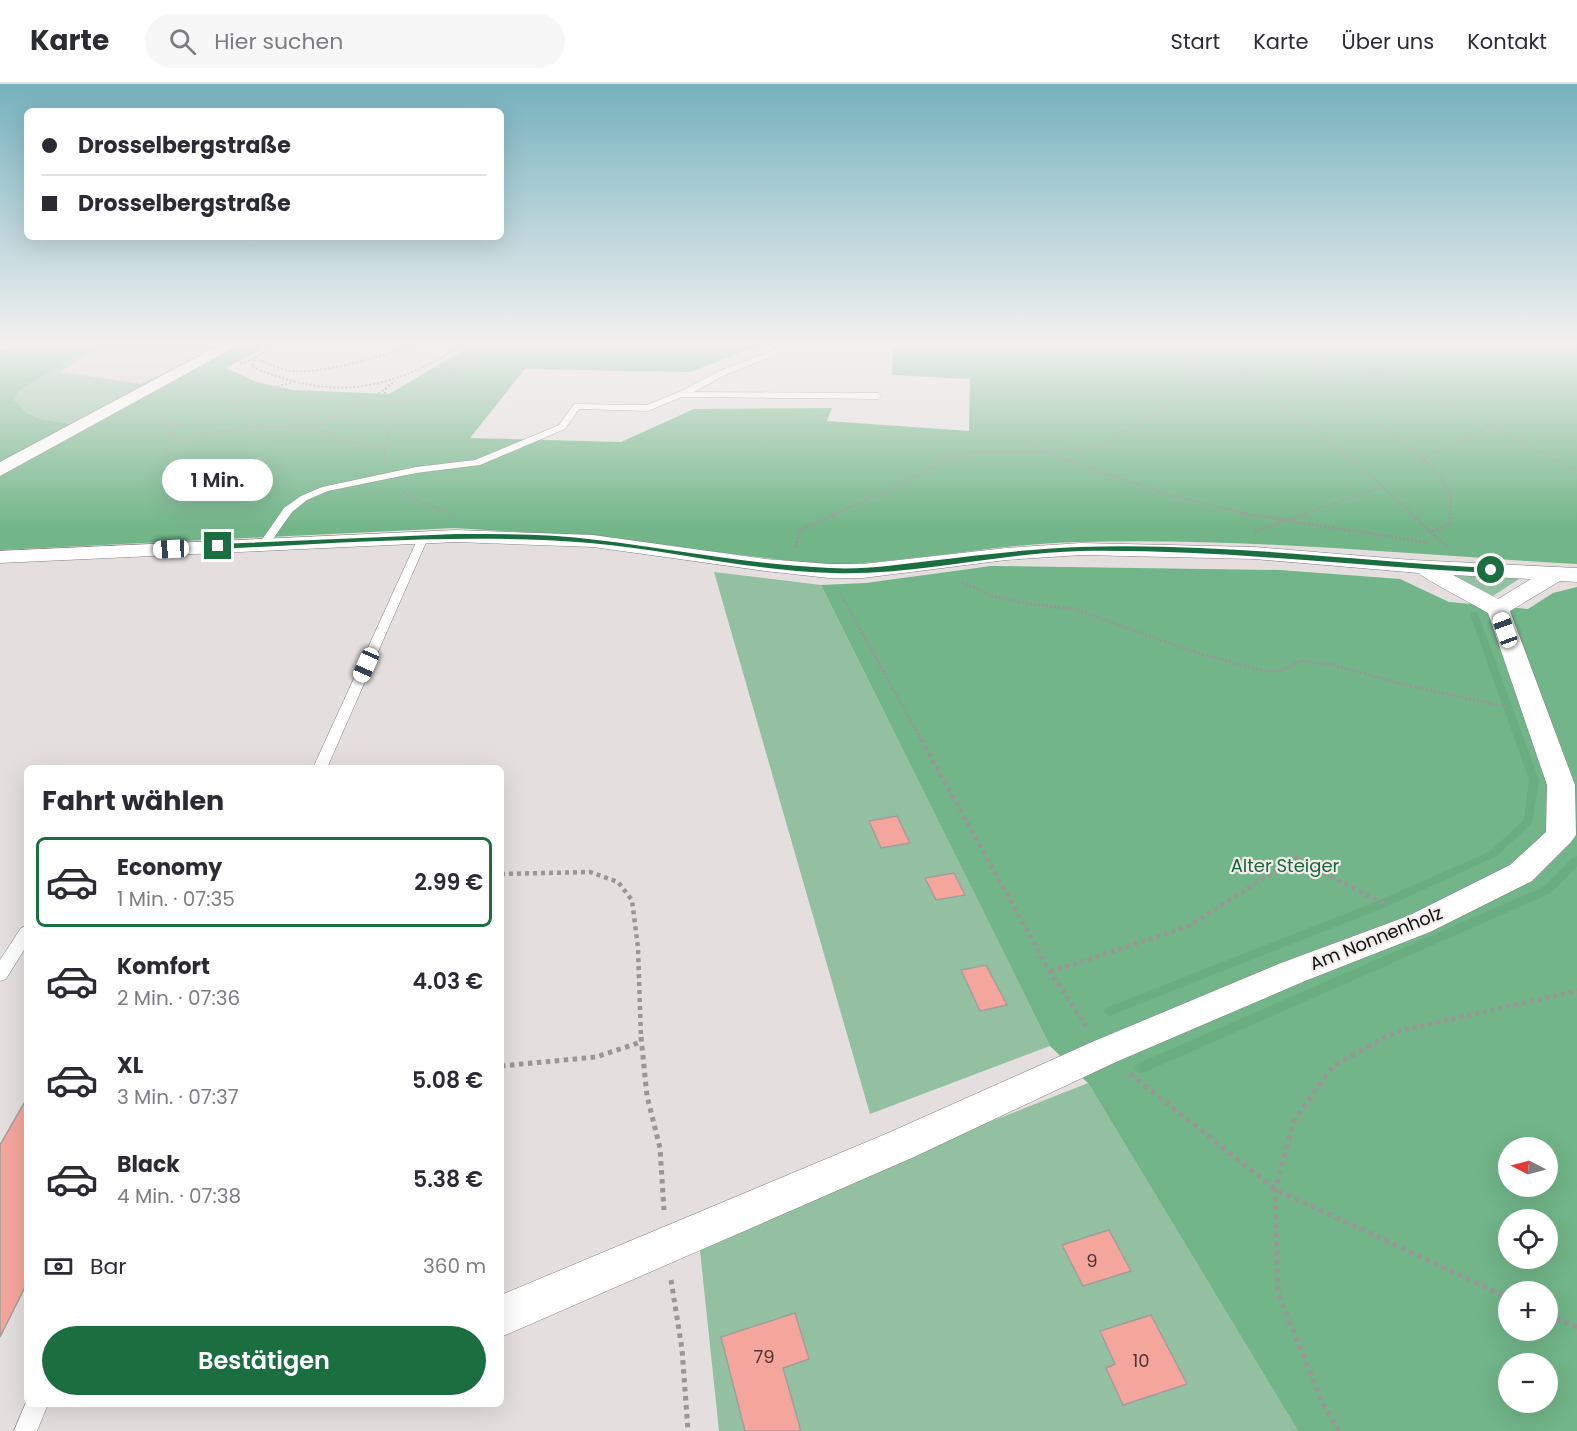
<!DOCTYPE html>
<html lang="de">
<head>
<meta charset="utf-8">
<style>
	body { margin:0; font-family:Poppins,sans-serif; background:#f7f7f7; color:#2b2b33; height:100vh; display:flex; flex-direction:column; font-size:22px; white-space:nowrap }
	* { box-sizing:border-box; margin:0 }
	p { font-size:20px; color:#7c7c81 }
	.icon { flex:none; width:33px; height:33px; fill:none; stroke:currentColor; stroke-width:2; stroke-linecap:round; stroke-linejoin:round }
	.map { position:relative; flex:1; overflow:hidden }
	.details { position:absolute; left:24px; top:681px; width:480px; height:642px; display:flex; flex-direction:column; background:#fff; border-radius:9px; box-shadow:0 6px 24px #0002 }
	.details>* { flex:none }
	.hud { position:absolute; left:24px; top:24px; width:480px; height:132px; border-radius:9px; box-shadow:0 6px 24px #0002; display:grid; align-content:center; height:132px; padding:0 18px; background:#fff }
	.needle { width:39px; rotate:276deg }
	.tools { position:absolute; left:1498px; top:1053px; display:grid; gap:12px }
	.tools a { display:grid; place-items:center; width:60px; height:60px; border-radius:50%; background:#fff; box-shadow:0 6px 24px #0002; font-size:30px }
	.end { position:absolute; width:27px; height:27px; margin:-14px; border:8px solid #1a6e40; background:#fff; box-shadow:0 0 0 3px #fff }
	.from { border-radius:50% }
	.bubble { position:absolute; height:42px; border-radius:21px; background:#fff; box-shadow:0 6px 24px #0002; font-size:20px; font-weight:600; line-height:42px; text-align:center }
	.car { position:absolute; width:18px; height:36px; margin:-18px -9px; border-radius:8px; box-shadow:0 0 4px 2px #0007; background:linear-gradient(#fff 24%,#345 0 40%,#fff 0 76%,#345 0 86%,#fff 0) }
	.hud b { display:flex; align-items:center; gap:21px; height:57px; font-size:22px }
	.hud b+b { border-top:2px solid #e1e1e2 }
	.hud i { width:15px; height:15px; background:#2b2b33 }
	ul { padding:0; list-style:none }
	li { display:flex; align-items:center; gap:18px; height:90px; margin:0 12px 9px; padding:0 6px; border:3px solid transparent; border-radius:9px }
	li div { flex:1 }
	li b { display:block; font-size:22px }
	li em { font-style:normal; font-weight:600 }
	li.on { border-color:#1a6e40 }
	li>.icon { width:54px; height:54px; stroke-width:1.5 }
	h2 { padding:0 18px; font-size:27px; line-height:72px }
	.pay { display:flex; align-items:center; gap:15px; height:66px; padding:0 18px; font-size:22px }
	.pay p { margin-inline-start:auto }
	.action { display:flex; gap:12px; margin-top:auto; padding:12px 18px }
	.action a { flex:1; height:69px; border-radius:36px; background:#1a6e40; color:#fff; font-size:24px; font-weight:600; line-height:69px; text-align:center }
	header { display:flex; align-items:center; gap:36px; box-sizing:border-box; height:84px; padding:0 30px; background:#fff; border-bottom:2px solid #e1e1e2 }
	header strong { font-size:28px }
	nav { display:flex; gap:33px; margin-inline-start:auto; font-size:21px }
	.search { width:420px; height:54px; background:#f7f7f7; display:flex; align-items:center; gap:15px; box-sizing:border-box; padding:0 21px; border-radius:33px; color:#7c7c81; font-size:22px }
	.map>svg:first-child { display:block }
</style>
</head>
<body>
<header>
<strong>Karte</strong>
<div class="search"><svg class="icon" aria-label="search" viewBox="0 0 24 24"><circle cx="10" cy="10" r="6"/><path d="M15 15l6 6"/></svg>Hier suchen</div>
<nav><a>Start</a><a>Karte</a><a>Über uns</a><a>Kontakt</a></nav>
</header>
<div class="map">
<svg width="1577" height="1347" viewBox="0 0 1577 1347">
	<rect width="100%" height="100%" fill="#e4dfde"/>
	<path fill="#ded0ce" d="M 117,257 L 228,257 L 141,300 L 61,288 L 78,276 Z"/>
	<path fill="#93c0a1" d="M 110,257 L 117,257 L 78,276 L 61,288 L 141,300 L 228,257 L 71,340 L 40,335 L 27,329 L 13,316 L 19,307 L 72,275 Z
		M 714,488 L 821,501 L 1050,962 L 870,1030 Z
		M 1449,489 L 1522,493 L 1493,512 Z
		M 1088,999 L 1298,1347 L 719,1347 L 699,1157 L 898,1074 Z"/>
	<path fill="#71b588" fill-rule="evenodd" d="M 20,257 L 110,257 L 72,275 L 19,307 L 14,316 L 27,329 L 40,335 L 71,340 L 232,257 L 277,257 L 226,284 L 257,298 L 293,306 L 389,310 L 479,257 L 770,257 L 691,288 L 525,285 L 470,354 L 621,358 L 694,325 L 832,324 L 827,337 L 969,347 L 970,295 L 892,291 L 893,257 L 1577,257 L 1577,480 C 1411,471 1244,453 1078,458 C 994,460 910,479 825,481 L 570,451 L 454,444 L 0,466 L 0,266 Z
		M 991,482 L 1280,486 L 1400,495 L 1449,518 L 1528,525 L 1553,509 L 1577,503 L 1577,1347 L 1298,1347 L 1088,999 L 1050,962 L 821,501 L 866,499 ZM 1509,1064 L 1548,1064 L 1548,1102 L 1509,1102 ZM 1509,1136 L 1548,1136 L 1548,1174 L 1509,1174 ZM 1509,1208 L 1548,1208 L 1548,1246 L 1509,1246 ZM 1509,1280 L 1548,1280 L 1548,1318 L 1509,1318 Z"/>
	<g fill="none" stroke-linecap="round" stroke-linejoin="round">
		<path fill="#6aad80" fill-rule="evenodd" d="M 1471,528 L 1477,528 L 1478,530 L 1539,696 L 1532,739 L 1497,772 L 1388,822 L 1114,930 L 1110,932 L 1106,930 L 1104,927 L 1106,924 L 1380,816 L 1489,768 L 1524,736 L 1529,696 L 1470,530 Z
			M 1577,772 L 1577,782 L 1551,809 L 1145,988 L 1141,989 L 1137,988 L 1135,984 L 1137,980 L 1543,803 L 1573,773 Z"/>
	</g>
	<path fill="#f5a69c" stroke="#a29d9c" stroke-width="1.5" d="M 897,732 L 910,759 L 881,764 L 869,737 Z
		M 954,789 L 965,811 L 936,816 L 925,794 Z
		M 986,881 L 1007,921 L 980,927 L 961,886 Z
		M 27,1014 L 27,1199 L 0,1253 L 0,1061 Z
		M 1109,1146 L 1131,1187 L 1083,1202 L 1062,1161 Z
		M 795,1229 L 809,1275 L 783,1284 L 801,1347 L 745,1347 L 721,1253 Z
		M 1151,1231 L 1187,1300 L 1123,1321 L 1106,1284 L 1115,1280 L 1100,1247 Z"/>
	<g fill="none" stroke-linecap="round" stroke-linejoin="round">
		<g stroke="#847f7e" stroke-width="1">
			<path id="lane" d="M 797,257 L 809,257 L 723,292 L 694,308 L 878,309 L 882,312 L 878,315 L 682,313 L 648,327 L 579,325 L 565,345 L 480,381 L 416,389 L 328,407 L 307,416 L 292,428 L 268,462 L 264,463 L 259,460 L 284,424 L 301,412 L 322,403 L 416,383 L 475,376 L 559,341 L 574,320 L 647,321 L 681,307 L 717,288 Z
				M 423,451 L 428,454 L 327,684 L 313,684 L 418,454 Z
				M 27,842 L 27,861 L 6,895 L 0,897 L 0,876 L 21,844 Z
				M 27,1316 L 27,1320 L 48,1320 L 37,1347 L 14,1347 Z"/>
		</g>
		<g stroke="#847f7e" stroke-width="1">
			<path id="street" d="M 227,257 L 246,257 L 0,392 L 0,378 Z
				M 456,446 L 593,451 L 765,475 L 829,480 L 863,480 L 1006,464 L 1081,459 L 1254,463 L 1412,476 L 1577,484 L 1577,498 L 1560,497 L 1510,527 L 1575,701 L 1576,751 L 1571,758 L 1532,797 L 1430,848 L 1305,897 L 1116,978 L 914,1073 L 501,1253 L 501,1211 L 888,1049 L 1092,958 L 1281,879 L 1408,832 L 1510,781 L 1546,748 L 1547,701 L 1488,529 C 1477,522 1422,494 1419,489 L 1254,475 L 1081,471 L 1006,476 L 863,494 L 829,494 L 765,487 L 593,463 L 456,458 L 0,479 L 0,467 ZM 1453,491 L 1531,495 L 1498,515 Z"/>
		</g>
		<path stroke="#9a9695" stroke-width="2" stroke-dasharray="2 2" stroke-linecap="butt" d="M 280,257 L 255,274 L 252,283 C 338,319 392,306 469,257
			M 1152,257 L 1219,280 L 1261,301 L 1286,326 L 1357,379 L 1412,430
			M 1187,257 L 1196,264
			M 1290,257 L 1429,311 L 1577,387
			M 1327,270 L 1310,283 L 1356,324 L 1423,375 L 1440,392 L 1451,410 L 1450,430
			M 240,280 L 255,274 C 265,278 275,283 286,286 C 320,293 393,269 427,257
			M 291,299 L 256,307 L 235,316 L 240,328 L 253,335 L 308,329 L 331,332
			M 386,304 L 383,316 L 404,319
			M 136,334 L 180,339 L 171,349 L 174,354 L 190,354 L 255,342 L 316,344
			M 1029,357 L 1044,368 L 1166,410 L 1247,430
			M 384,363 L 338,356 L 316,344 L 328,334 L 365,320 L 395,297
			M 1423,375 L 1489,342
			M 383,376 L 390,346 L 405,319 L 504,257
			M 403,408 L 414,415 L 451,429
			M 835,430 L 897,402 L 950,373 L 973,369 L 1044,368 L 1104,361 L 1159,328 L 1201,295 L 1196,271 L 1197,257
			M 1304,430 L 1381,403"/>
		<path stroke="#9a9695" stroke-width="3" stroke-dasharray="2 2" stroke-linecap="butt" d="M 1241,429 L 1429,459
			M 1410,429 L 1447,463
			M 1255,447 L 1308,429
			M 1432,447 L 1450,440 L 1450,429
			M 796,463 L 800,446 L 838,429
			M 962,498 L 992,512 L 1031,520 L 1075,525 L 1191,567 L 1263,587 L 1280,587 L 1301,577 L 1331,580 L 1398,599 L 1506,623
			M 840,509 L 922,657"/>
		<path stroke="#9a9695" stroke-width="4.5" stroke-dasharray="4 4" stroke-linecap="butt" d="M 921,655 L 1050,888 L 1087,943
			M 501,790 L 590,788 L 618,798 L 632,816 L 638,864 L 641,955
			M 1050,888 L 1189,842 L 1295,774 L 1388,822
			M 1383,955 L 1398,947 L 1577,907"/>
		<path stroke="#9a9695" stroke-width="5" stroke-dasharray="4.5 4.5" stroke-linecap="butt" d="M 641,953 L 647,1012 L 660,1064 L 664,1126
			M 501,982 L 596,973 L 641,958
			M 1130,990 L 1275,1105 L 1509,1214
			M 671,1196 L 682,1265 L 688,1347
			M 1548,1231 L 1577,1243
			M 1339,1347 L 1323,1320 L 1278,1209 L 1275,1105 L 1294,1037 L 1333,982 L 1386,953"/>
		<use href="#lane" fill="#fff" fill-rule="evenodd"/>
		<use href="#street" fill="#fff" fill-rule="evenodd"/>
	</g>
	<linearGradient id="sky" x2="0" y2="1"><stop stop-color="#75b1be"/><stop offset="0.58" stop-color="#f3f1f0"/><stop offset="1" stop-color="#f3f1f0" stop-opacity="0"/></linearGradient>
	<rect width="1577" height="446" fill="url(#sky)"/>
	<path fill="#1a6e40" d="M 456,450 C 503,450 550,450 597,456 C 674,465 752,481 830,484 C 863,486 896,481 929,477 C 979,471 1029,465 1079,463 C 1217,458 1354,477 1491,484 L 1495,486 L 1491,489 C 1354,482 1218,465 1081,467 C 998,469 913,492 832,489 C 750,487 671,466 590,459 C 466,449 342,459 218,465 L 214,462 L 218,460 Z"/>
	<g text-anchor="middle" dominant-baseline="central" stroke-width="4.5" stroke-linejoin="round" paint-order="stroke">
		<g font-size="18" fill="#19653a" stroke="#f1eceb">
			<text x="1285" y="781">Alter Steiger</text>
		</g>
		<g font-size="18" fill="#100e0e" stroke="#f1eceb">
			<text transform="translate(1376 854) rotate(-22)">Am Nonnenholz</text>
		</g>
		<g font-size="18" fill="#493432">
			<text x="1092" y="1176">9</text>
			<text x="764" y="1272">79</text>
			<text x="1141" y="1276">10</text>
		</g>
	</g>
</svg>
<div class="tools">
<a><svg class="needle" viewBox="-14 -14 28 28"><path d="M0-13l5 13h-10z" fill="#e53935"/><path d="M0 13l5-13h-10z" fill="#7c7c81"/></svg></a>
<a><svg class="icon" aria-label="locate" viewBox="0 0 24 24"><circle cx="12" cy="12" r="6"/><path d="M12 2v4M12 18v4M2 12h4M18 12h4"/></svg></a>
<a>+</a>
<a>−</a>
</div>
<i class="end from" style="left:1491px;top:486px"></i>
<i class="end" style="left:218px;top:462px"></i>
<div class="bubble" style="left:162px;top:375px;width:111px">1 Min.</div>
<i class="car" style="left:171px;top:465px;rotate:267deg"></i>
<i class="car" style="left:1505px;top:546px;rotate:340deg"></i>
<i class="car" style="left:366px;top:581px;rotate:204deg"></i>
<div class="hud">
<b><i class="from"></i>Drosselbergstraße</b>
<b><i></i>Drosselbergstraße</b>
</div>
<section class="details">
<h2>Fahrt wählen</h2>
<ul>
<li class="on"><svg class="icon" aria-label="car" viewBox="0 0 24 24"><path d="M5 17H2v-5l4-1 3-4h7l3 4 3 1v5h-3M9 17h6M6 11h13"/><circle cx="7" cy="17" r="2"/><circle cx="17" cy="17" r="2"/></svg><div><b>Economy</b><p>1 Min. · 07:35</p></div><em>2.99 €</em></li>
<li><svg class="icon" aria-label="car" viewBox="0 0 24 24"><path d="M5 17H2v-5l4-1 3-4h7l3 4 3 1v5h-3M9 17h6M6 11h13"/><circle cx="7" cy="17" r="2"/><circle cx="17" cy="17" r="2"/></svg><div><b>Komfort</b><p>2 Min. · 07:36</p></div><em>4.03 €</em></li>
<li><svg class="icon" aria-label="car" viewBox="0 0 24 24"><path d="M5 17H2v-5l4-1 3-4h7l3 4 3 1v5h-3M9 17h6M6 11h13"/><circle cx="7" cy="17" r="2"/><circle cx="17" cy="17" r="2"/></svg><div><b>XL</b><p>3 Min. · 07:37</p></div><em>5.08 €</em></li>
<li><svg class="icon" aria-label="car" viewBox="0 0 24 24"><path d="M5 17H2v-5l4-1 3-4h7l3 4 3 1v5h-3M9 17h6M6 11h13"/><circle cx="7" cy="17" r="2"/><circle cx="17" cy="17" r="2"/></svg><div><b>Black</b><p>4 Min. · 07:38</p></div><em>5.38 €</em></li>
</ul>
<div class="pay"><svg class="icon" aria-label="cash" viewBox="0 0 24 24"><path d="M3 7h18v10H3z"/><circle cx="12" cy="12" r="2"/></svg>Bar<p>360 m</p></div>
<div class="action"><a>Bestätigen</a></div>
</section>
</div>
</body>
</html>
